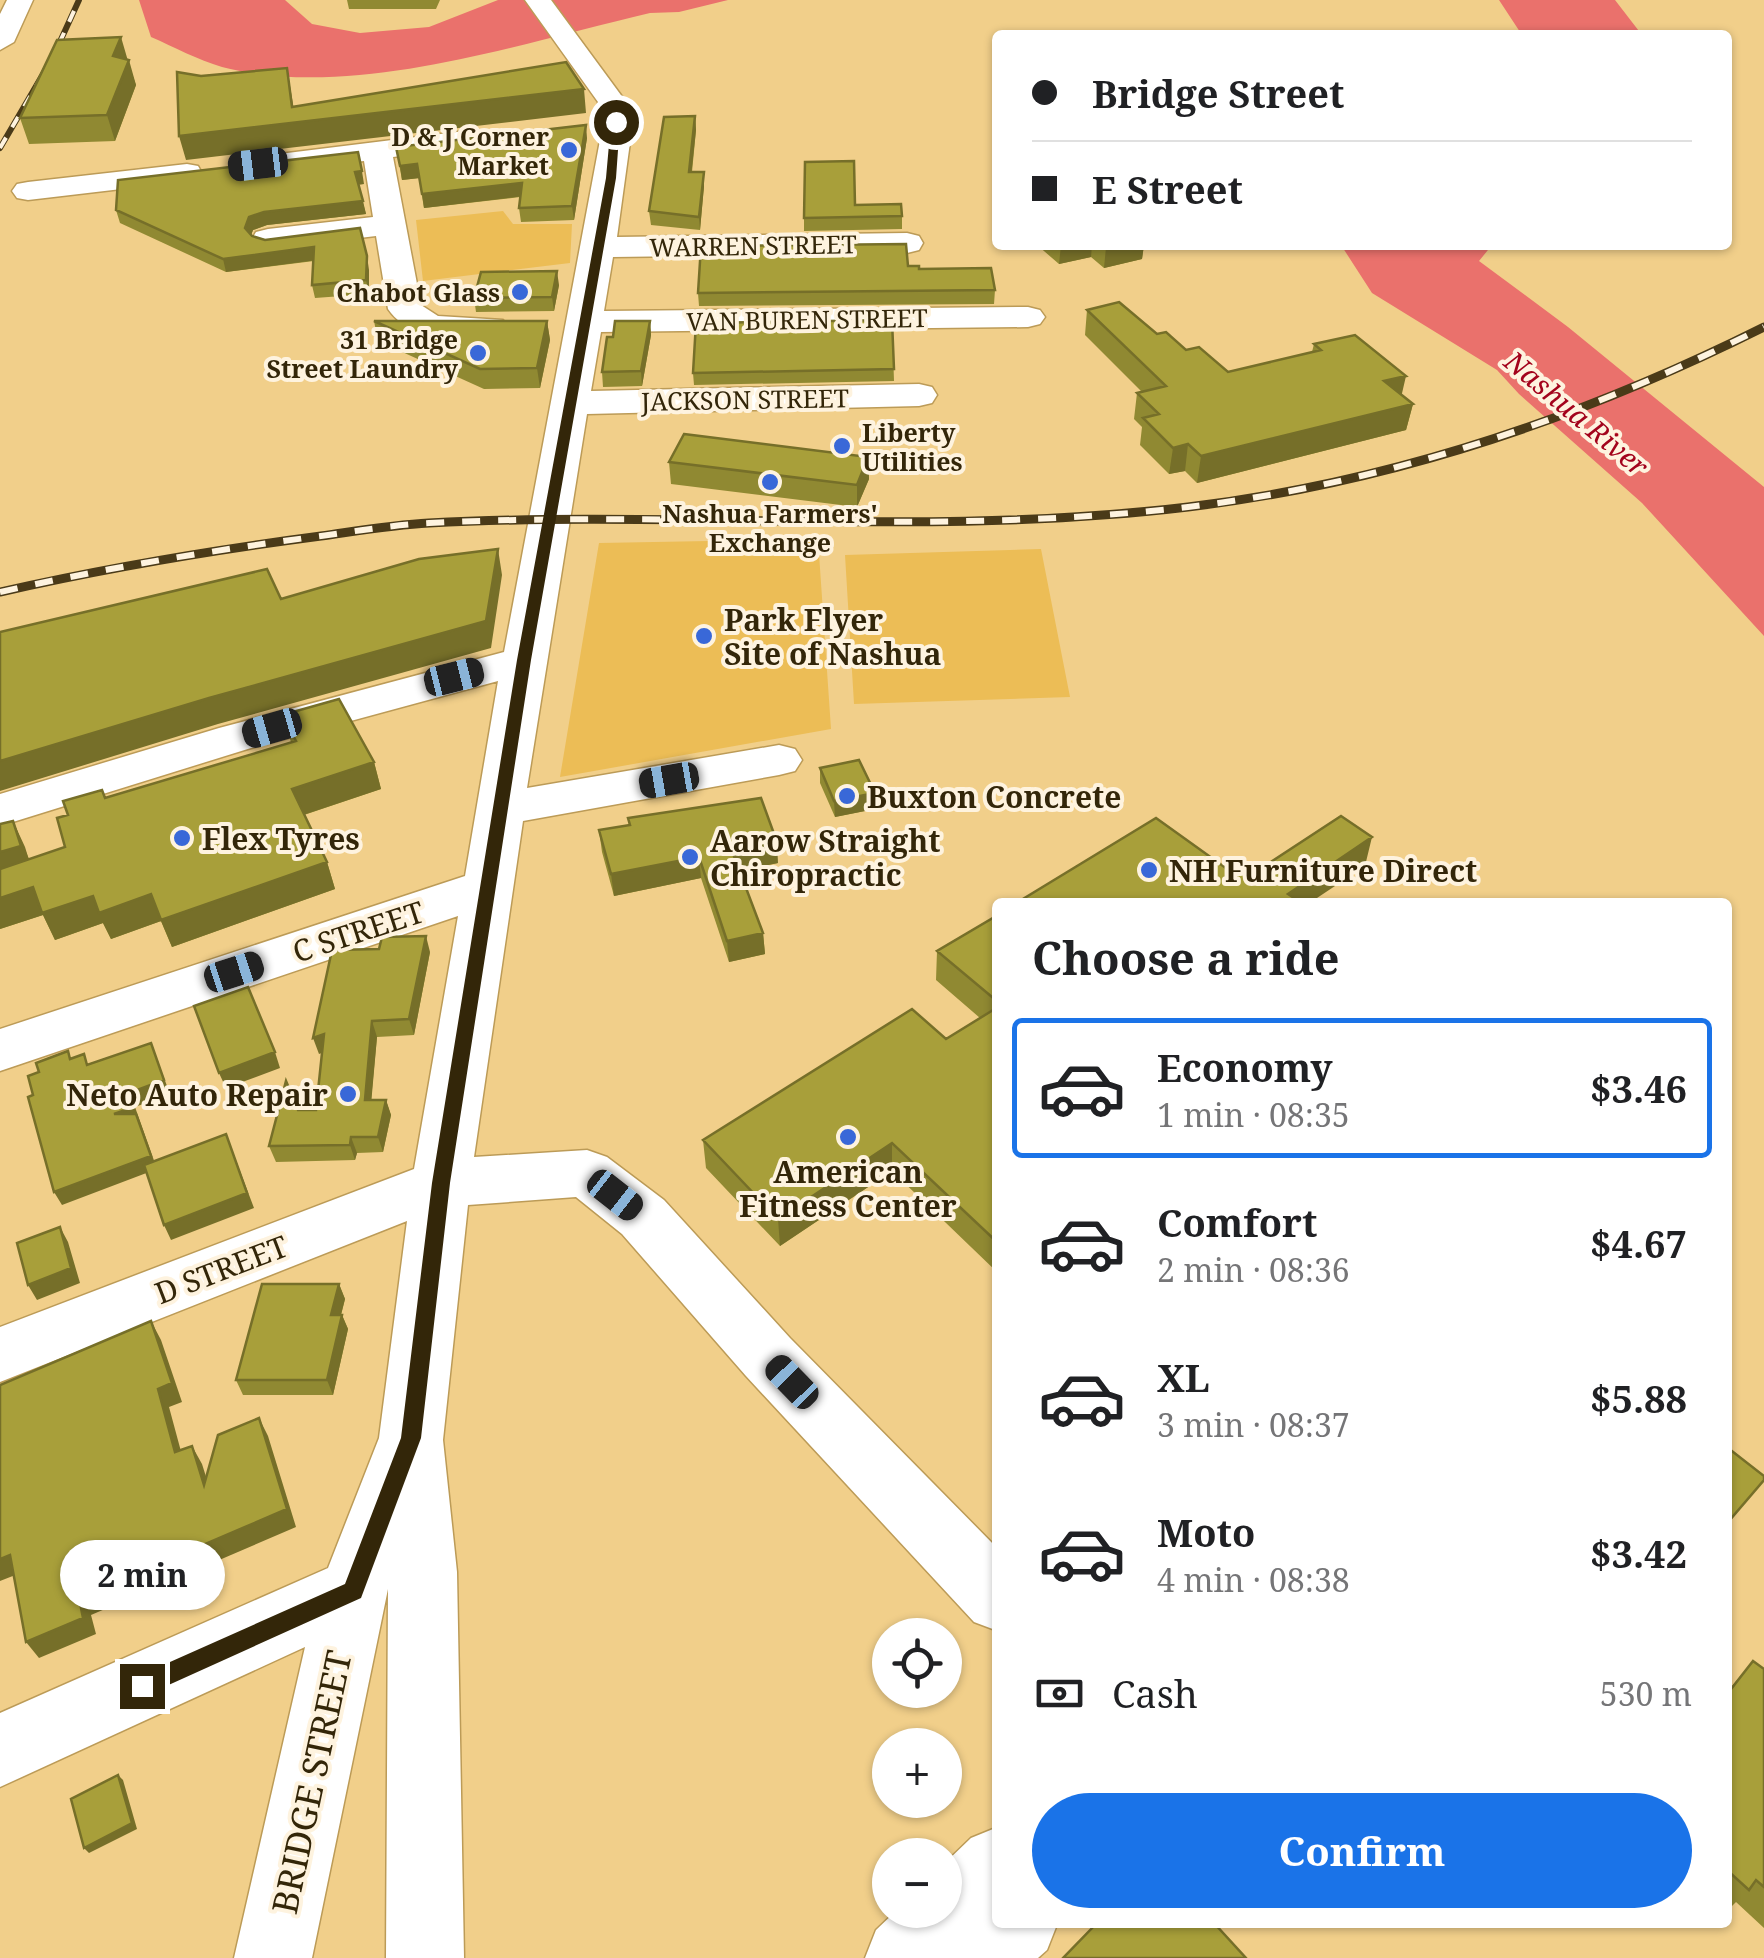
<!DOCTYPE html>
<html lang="en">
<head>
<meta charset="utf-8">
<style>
	body { margin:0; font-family:"Noto Serif",serif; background:#f2f2f2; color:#202124; height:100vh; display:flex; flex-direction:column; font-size:38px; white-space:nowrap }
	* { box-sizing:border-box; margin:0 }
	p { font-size:32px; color:#757577 }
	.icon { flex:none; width:55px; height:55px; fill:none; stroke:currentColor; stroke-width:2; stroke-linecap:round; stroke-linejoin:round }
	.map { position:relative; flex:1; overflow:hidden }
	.side { position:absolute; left:992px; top:898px; width:740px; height:1030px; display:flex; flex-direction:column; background:#fff; border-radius:10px; box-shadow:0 2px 8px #0004 }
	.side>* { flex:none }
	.hud { position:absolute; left:992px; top:30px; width:740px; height:220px; border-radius:10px; box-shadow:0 2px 8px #0004; display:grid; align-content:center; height:220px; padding:0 40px; background:#fff }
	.tools { position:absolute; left:872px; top:1618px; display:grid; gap:20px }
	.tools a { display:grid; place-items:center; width:90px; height:90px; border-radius:50%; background:#fff; box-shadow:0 2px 8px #0004; font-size:50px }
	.end { position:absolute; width:45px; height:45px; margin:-22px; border:12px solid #332609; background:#fff; box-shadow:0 0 0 5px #fff }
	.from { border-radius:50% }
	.bubble { position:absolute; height:70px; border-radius:35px; background:#fff; box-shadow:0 2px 8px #0004; font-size:32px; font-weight:700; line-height:70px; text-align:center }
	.car { position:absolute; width:30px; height:60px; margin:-30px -15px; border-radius:12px; box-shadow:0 0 8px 2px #0007; background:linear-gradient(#222 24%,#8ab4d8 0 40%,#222 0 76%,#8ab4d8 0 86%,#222 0) }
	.hud b { display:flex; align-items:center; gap:35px; height:95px; font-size:38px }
	.hud b+b { border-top:2px solid #e0e0e0 }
	.hud i { width:25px; height:25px; background:#202124 }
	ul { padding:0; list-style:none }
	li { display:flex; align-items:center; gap:30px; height:140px; margin:0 20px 15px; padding:0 20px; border:5px solid transparent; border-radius:10px }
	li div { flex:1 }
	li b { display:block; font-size:38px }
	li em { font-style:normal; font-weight:700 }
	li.current { border-color:#1a73e8 }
	li>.icon { width:90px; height:90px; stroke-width:1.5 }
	h2 { padding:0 40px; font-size:45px; line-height:120px }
	.pay { display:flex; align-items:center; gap:25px; height:110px; padding:0 40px; font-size:38px }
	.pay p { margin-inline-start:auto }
	.primary-button { display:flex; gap:20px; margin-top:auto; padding:20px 40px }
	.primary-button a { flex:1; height:115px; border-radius:60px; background:#1a73e8; color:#fff; font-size:40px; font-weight:700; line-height:115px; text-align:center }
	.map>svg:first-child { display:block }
</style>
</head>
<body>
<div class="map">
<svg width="1764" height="1958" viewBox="0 0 1764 1958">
	<rect width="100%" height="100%" fill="#f1cf8a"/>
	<path fill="#ecbd56" d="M 503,211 L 513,224 L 572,224 L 570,263 L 423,281 L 416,220 Z
		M 818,539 L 831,729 L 560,777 L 599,543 Z
		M 1041,549 L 1070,697 L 854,704 L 845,555 Z"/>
	<path fill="#ea716c" d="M 139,0 L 285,0 L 312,24 L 360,33 L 429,27 L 498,0 L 728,0 L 679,12 L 650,13 C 521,43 352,101 222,67 C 198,60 174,47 151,37 Z
		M 1499,0 L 1615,0 L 1642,35 L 1522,35 Z
		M 1341,245 L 1492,245 L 1479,261 L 1568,327 L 1764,487 L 1764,636 L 1642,503 L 1519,394 L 1497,370 L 1372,293 Z"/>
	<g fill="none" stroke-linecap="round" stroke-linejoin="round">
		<g stroke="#bc9b57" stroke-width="3">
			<path id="minor" d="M 7,0 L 33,0 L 14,42 L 0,50 L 0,14 Z
				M 525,0 L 551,0 L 626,102 L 631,135 L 617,237 L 907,233 L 919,236 L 923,243 L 919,250 L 907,253 L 613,257 L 604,311 L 1028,307 L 1040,310 L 1045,317 L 1040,324 L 1028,327 L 601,332 L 591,391 L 919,384 L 932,387 L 937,395 L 932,403 L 919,406 L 587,414 L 527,788 L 779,745 L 795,749 L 802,760 L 795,771 L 779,775 L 523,821 L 474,1157 L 587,1150 L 607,1157 L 664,1200 L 790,1338 L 998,1549 L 998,1631 L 974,1622 L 746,1376 L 622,1234 L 576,1197 L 468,1205 L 443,1440 L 457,1572 L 464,1958 L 386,1958 L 388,1589 L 312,1958 L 234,1958 L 305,1647 L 0,1787 L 0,1713 L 328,1568 L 379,1438 L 407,1221 L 0,1382 L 0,1327 L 414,1169 L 458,916 L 0,1071 L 0,1029 L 465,876 L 498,681 L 251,748 L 0,826 L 0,794 L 219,728 L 504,652 L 601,135 L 598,102 Z
				M 465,131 L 476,134 L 480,140 L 476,146 L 393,157 L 421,305 L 438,316 L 503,320 L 508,327 L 503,334 C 467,343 411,343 388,309 L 376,236 L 268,249 L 256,246 L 252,239 L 256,232 L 268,229 L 373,217 L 364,161 L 274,171 L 263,168 L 259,162 L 263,156 Z
				M 187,164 L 198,166 L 202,173 L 198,180 L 28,200 L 17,198 L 12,191 L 17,184 L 28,182 Z
				M 998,1827 L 998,1922 L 1058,1922 L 1047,1950 L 1038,1958 L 865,1958 L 876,1930 L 897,1910 L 945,1910 L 945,1863 L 971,1838 Z"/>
		</g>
		<use href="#minor" fill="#fff" fill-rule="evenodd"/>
		<g stroke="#4a3a18" stroke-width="6">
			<path id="rail-far1" d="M 0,148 L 53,57 L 79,0"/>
		</g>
		<g stroke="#4a3a18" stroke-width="9">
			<path id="rail" d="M 0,592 C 106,568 213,550 321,536 C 357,531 392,525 429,523 C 681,510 936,537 1188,507 C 1389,483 1584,417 1764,327"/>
		</g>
		<use href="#rail-far1" stroke="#fef3df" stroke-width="4" stroke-dasharray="12" stroke-linecap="butt"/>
		<use href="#rail" stroke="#fef3df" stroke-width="6" stroke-dasharray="18" stroke-linecap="butt"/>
	</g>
	<path fill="#908932" d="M 347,0 L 440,0 L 436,9 L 349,9 Z
		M 127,59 L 136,85 L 115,141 L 29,144 L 20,118 Z
		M 695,116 L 696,130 L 692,172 L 704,172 L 704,186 L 700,230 L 651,225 L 649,211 Z
		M 587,138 L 574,220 L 521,222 L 519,208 L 520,197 L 424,208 L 419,178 L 402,180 L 396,147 Z
		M 364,184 L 358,185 L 366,214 L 267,225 L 253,230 L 251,235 L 369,270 L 369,294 L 315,298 L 312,285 L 314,261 L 226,272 L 120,223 L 116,210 Z
		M 902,216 L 902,229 L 804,231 L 804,218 Z
		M 1037,245 L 1144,245 L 1142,259 L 1104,268 L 1091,257 L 1059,264 Z
		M 908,266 L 995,290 L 994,304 L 699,306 L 698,293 Z
		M 559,285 L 554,311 L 476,312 L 474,298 Z
		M 1087,310 L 1157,334 L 1228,372 L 1312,352 L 1314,344 L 1401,395 L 1413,404 L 1406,430 L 1197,483 L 1185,471 L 1169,474 L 1140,445 L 1142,427 L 1134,419 L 1137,393 L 1142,392 L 1085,335 Z
		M 892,320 L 894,381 L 694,385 L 693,373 Z
		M 374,321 L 547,321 L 550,340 L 540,388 L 484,389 L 378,341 Z
		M 650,321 L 651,335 L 642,386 L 603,387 L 602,372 L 613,337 Z
		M 868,457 L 869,479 L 857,507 L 671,484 L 669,462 Z
		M 282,715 L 374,762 L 381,789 L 304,815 L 327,862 L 335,889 L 172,947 L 161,921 L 111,939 L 103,923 L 55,940 L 43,915 L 0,929 L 0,824 L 13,821 L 29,859 L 65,847 L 68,815 L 106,798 L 291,742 Z
		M 820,768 L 875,793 L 875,809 L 835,817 L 820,783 Z
		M 628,818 L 778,863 L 740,871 L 763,933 L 765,954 L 729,962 L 701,878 L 614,896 L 602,852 L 599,830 L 629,825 Z
		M 998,915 L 998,1273 L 892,1171 L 780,1246 L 706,1168 L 703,1140 L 946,1039 L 980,1018 L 936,980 L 937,951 Z
		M 430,952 L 414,1035 L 377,1037 L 371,1100 L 386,1100 L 391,1115 L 383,1152 L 357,1153 L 355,1160 L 276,1162 L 269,1146 L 298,1110 L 316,1110 L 322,1052 L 319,1054 Z
		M 339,1284 L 345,1299 L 341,1315 L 342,1315 L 348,1329 L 333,1395 L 243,1395 L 236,1380 Z
		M 1753,1661 L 1764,1669 L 1764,1928 L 1736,1902 L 1728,1910 L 1728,1691 Z"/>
	<path fill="#766f29" d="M 121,37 L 128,61 L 113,56 Z
		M 129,60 L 136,85 L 115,141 L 107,115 Z
		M 287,68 L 296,122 L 584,89 L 586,113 L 186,160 L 179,136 L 292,107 Z
		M 695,116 L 696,130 L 690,186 L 689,172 Z
		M 586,125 L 587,138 L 574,220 L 572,206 Z
		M 417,164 L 420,178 L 402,180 L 400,166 Z
		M 361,165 L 364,184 L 357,185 L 355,172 Z
		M 704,172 L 704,186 L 700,230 L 699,217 Z
		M 522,183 L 524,196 L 424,208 L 422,194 Z
		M 363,201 L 366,214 L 267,225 L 253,230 L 249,241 L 245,228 L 249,217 L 264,212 Z
		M 1061,245 L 1092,245 L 1091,257 L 1059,264 Z
		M 1116,245 L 1144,245 L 1142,259 L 1104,268 L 1106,247 Z
		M 314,247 L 317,260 L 226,272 L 223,259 Z
		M 367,256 L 369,270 L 369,294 L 366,280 Z
		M 557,271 L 559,285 L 554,311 L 552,297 Z
		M 547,321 L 550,340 L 540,388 L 537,368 Z
		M 650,321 L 651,335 L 642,386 L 641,371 Z
		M 1406,376 L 1400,402 L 1384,381 Z
		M 1413,404 L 1406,430 L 1197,483 L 1201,456 Z
		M 1188,444 L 1185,471 L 1169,474 L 1173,448 Z
		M 868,457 L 869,479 L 857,507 L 857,485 Z
		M 498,549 L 502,575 L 491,648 L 218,724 L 0,791 L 0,761 Z
		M 374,762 L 381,789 L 300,816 L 292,789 Z
		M 875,793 L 875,809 L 835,817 L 834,801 Z
		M 13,821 L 25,847 L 33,873 L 33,887 L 93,896 L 151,894 L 327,862 L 335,889 L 172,947 L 161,921 L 111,939 L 103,923 L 55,940 L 43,915 L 0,929 L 0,852 Z
		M 1372,837 L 1365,866 L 1311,902 L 1286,902 L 1288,894 Z
		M 777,842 L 778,863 L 734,872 L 732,851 Z
		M 699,857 L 701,878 L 614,896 L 611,874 Z
		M 763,933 L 765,954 L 729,962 L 727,941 Z
		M 426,936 L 430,952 L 414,1035 L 409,1019 Z
		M 372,1021 L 377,1037 L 370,1116 L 365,1100 Z
		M 324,1034 L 329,1050 L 319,1054 L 313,1038 Z
		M 151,1043 L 170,1094 L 135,1107 L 157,1169 L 62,1205 L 54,1192 L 129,1093 Z
		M 275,1052 L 280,1068 L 226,1088 L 219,1073 Z
		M 386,1100 L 391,1115 L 383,1152 L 378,1137 Z
		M 226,1134 L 254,1208 L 171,1240 L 164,1225 Z
		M 351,1137 L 357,1153 L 355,1160 L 350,1145 Z
		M 892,1143 L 892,1171 L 780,1246 L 778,1219 Z
		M 60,1227 L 68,1242 L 80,1283 L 37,1300 L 28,1285 Z
		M 339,1284 L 345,1299 L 337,1330 L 331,1315 Z
		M 342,1315 L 348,1329 L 333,1395 L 327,1380 Z
		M 151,1321 L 161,1340 L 182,1402 L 169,1407 L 186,1470 L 175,1452 L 158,1389 Z
		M 259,1418 L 268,1436 L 296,1527 L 91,1615 L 96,1634 L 39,1658 L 26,1642 L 79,1598 L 287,1509 Z
		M 192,1446 L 202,1464 L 214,1502 L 204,1485 Z
		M 10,1555 L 23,1572 L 0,1581 L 0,1559 Z
		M 118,1775 L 123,1780 L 137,1829 L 89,1853 L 84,1848 Z"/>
	<path fill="#a89f3a" stroke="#766f29" stroke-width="2.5" d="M 121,37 L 113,56 L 129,60 L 107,115 L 20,118 L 57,40 Z
		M 566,62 L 584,89 L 179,136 L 177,72 L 201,76 L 287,68 L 292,107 Z
		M 695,116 L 689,172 L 704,172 L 699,217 L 649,211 L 664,117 Z
		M 586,125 L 572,206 L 519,208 L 522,183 L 422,194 L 417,164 L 400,166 L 396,147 Z
		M 358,152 L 362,171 L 355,172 L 363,201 L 264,212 L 249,217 L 245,228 L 252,236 L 265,240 L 360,228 L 367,256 L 366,280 L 312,285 L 314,247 L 223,259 L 116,210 L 118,180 Z
		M 854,161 L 855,205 L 901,204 L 902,216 L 804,218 L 805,162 Z
		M 906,244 L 908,266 L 919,266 L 919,269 L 991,268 L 995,290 L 698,293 L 701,246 Z
		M 557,271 L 552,297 L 474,298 L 481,272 Z
		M 1119,302 L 1157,334 L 1166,332 L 1186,350 L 1199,347 L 1228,372 L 1321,350 L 1314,344 L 1355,335 L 1406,376 L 1384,381 L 1413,404 L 1201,456 L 1188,444 L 1173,448 L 1143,418 L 1159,414 L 1137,393 L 1166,386 L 1087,310 Z
		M 892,320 L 894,369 L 693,373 L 696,323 Z
		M 374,321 L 547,321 L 537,368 L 480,369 Z
		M 615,321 L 650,321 L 641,371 L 602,372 L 607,337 L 613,337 Z
		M 684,434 L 868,457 L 857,485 L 669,462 Z
		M 498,549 L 486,621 L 209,698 L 0,761 L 0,632 L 267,569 L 281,599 L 419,559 Z
		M 339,699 L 374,762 L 292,789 L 327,862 L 161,920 L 151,894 L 99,913 L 93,896 L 42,913 L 33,887 L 0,898 L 0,869 L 65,847 L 57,818 L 68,815 L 63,801 L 102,790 L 105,798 L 296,741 L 282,715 Z
		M 859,760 L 875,793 L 834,801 L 820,768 Z
		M 761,798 L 777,842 L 732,851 L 763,933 L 727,941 L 699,857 L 611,874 L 599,830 L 630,825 L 628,818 Z
		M 1341,816 L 1372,837 L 1288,894 L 1300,902 L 1018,902 L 1156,818 L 1230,871 L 1241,864 L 1254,873 Z
		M 13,821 L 21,846 L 0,852 L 0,824 Z
		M 998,915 L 998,1002 L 937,951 Z
		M 426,936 L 409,1019 L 372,1021 L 365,1100 L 386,1100 L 378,1137 L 351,1137 L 350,1145 L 269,1146 L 286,1081 L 298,1110 L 316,1110 L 324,1034 L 313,1038 L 332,950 L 379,949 L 382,937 Z
		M 248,987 L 275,1052 L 219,1073 L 194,1006 Z
		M 998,1007 L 998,1243 L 892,1143 L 778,1219 L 703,1140 L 912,1009 L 946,1039 Z
		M 151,1043 L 164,1080 L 129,1093 L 134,1107 L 114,1114 L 136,1114 L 151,1156 L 54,1192 L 28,1097 L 33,1095 L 28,1076 L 39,1072 L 36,1063 L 68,1051 L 70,1059 L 84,1054 L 87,1065 Z
		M 226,1134 L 247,1193 L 164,1225 L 144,1165 Z
		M 60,1227 L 71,1268 L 28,1285 L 17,1243 Z
		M 262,1284 L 339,1284 L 331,1315 L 342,1315 L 327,1380 L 236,1380 Z
		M 151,1321 L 172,1383 L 158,1389 L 175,1452 L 192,1446 L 204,1485 L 218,1435 L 259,1418 L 287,1509 L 79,1598 L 83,1618 L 26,1642 L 10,1555 L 0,1559 L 0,1385 Z
		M 1728,1448 L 1764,1476 L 1764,1480 L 1728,1522 Z
		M 1753,1661 L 1764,1669 L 1764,1887 L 1756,1880 L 1749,1890 L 1728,1871 L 1728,1693 Z
		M 118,1775 L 132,1823 L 84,1848 L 71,1799 Z
		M 1098,1922 L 1213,1922 L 1246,1958 L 1063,1958 Z"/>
	<path fill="#332609" d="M 616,120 L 620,122 L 616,178 L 531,660 L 450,1183 L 421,1438 L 361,1598 L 142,1697 L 134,1694 L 131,1686 L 134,1678 L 345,1584 L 401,1438 L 432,1183 L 517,660 L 606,178 L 611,122 Z"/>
	<g fill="#3968d8" stroke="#fef3df" stroke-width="4">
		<circle cx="569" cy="150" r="10"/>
		<circle cx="520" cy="292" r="10"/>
		<circle cx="478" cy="353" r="10"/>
		<circle cx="842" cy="446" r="10"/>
		<circle cx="770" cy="482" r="10"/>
		<circle cx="704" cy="636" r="10"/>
		<circle cx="847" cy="796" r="10"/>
		<circle cx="182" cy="838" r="10"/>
		<circle cx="690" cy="857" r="10"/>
		<circle cx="1149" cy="870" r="10"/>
		<circle cx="348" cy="1094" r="10"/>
		<circle cx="848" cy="1137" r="10"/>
	</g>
	<g text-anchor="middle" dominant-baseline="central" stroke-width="8" stroke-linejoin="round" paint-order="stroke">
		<g font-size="25" font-weight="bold" fill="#332609" stroke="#fef3df" text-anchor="end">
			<text x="549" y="136">D &amp; J Corner<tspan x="549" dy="29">Market</tspan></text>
			<text x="500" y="292">Chabot Glass</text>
			<text x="458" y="339">31 Bridge<tspan x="458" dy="29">Street Laundry</tspan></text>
			<text x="862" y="432" text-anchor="start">Liberty<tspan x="862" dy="29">Utilities</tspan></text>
			<text x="770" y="513" text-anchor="middle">Nashua Farmers'<tspan x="770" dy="29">Exchange</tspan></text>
		</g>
		<g font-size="25" fill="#332609" stroke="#fef3df">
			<text transform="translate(753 245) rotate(-1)">WARREN STREET</text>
			<text transform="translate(807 319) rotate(-1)">VAN BUREN STREET</text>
			<text transform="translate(745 399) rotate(-1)">JACKSON STREET</text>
		</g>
		<g font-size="28" font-style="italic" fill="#a3031c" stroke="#fef3df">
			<text transform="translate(1577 413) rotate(40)">Nashua River</text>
		</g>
		<g font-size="30" font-weight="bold" fill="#332609" stroke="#fef3df" text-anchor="start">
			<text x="724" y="619">Park Flyer<tspan x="724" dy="34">Site of Nashua</tspan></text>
			<text x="867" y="796">Buxton Concrete</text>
			<text x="202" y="838">Flex Tyres</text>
			<text x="710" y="840">Aarow Straight<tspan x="710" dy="34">Chiropractic</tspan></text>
			<text x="1169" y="870">NH Furniture Direct</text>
			<text x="328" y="1094" text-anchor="end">Neto Auto Repair</text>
			<text x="848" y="1171" text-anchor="middle">American<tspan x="848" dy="34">Fitness Center</tspan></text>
		</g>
		<g font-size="30" fill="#332609" stroke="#fef3df">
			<text transform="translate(358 931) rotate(-18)">C STREET</text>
			<text transform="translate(221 1269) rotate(-21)">D STREET</text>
		</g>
		<g font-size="35" fill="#332609" stroke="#fef3df">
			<text transform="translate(311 1782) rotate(-78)">BRIDGE STREET</text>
		</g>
	</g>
</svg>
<div class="tools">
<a><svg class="icon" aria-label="locate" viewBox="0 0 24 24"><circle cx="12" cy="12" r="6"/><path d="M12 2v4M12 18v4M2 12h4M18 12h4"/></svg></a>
<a>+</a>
<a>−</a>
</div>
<i class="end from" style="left:616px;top:122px"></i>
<i class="end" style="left:142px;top:1686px"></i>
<div class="bubble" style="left:60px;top:1540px;width:165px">2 min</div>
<i class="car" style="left:258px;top:164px;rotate:263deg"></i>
<i class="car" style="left:454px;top:677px;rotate:76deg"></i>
<i class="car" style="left:272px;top:728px;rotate:254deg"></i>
<i class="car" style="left:669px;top:780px;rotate:260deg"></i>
<i class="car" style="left:234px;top:972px;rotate:72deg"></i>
<i class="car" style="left:615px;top:1195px;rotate:128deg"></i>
<i class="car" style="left:792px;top:1382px;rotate:316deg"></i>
<div class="hud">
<b><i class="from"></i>Bridge Street</b>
<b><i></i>E Street</b>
</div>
<section class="side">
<h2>Choose a ride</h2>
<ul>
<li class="current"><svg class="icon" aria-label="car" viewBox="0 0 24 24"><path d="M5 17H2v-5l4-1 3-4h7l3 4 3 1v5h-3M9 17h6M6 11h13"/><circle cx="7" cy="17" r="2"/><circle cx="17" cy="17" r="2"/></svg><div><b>Economy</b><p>1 min · 08:35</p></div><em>$3.46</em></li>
<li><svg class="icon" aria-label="car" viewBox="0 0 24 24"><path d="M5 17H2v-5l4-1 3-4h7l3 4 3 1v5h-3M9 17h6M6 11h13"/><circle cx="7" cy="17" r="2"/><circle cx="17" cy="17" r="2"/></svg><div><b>Comfort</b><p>2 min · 08:36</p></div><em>$4.67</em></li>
<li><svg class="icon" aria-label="car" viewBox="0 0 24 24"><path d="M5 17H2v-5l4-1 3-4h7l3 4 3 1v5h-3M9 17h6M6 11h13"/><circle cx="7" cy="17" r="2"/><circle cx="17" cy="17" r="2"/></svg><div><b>XL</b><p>3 min · 08:37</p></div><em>$5.88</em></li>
<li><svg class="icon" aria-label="car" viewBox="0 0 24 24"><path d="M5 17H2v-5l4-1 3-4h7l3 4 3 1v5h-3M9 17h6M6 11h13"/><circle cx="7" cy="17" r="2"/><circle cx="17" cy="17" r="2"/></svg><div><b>Moto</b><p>4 min · 08:38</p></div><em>$3.42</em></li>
</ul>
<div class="pay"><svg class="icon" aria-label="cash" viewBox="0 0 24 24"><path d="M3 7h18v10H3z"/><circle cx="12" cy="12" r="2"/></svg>Cash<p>530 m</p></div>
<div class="primary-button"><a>Confirm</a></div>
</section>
</div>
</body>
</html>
